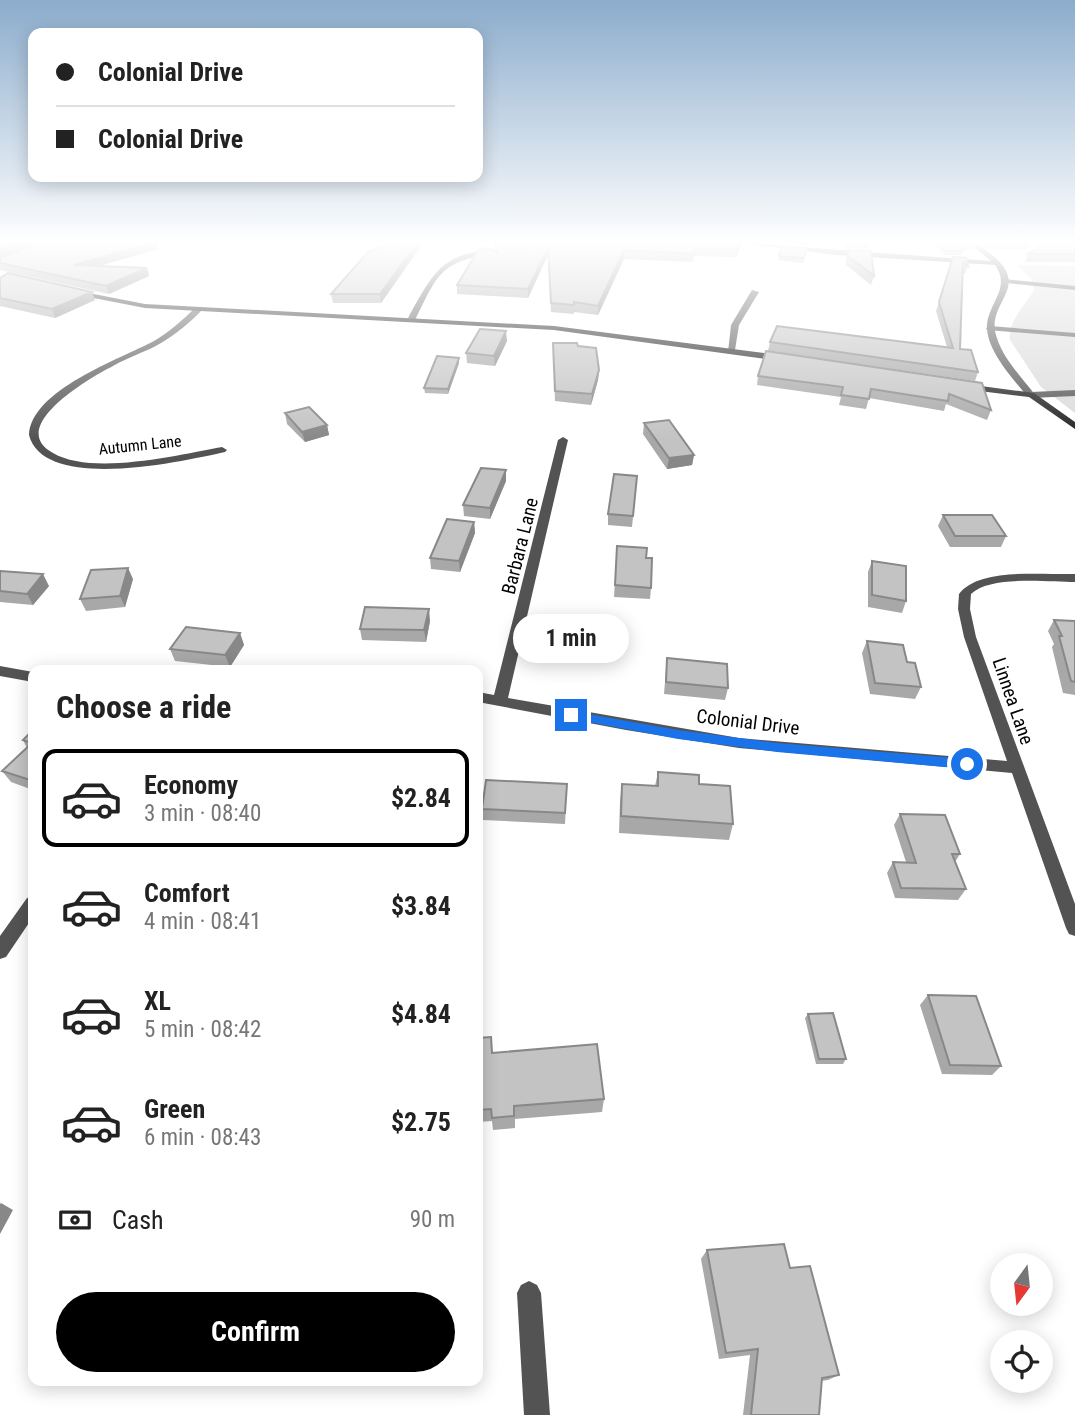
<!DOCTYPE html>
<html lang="en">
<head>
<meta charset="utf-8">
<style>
	body { margin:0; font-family:"Roboto Condensed",sans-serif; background:#f2f2f2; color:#222; height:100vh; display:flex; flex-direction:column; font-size:26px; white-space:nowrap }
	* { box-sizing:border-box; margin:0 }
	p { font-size:23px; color:#767676 }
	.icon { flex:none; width:38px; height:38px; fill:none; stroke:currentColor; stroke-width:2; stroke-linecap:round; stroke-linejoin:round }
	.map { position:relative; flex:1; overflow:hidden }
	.sheet { position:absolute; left:28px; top:665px; width:455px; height:721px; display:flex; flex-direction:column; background:#fff; border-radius:14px; box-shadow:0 4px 18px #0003 }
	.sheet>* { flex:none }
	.guide { position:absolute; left:28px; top:28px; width:455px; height:154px; border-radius:14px; box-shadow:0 4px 18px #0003; display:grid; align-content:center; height:154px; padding:0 28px; background:#fff }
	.needle { width:46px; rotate:195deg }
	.fabs { position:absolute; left:990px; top:1253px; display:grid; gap:14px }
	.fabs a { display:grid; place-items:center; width:63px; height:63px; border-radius:50%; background:#fff; box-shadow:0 4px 18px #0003; font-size:35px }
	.end { position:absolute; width:32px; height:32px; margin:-16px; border:9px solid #1a73e8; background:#fff; box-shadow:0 0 0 4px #fff }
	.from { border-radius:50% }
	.bubble { position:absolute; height:49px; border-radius:24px; background:#fff; box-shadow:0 4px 18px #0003; font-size:23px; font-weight:700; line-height:49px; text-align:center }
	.guide b { display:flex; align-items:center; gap:24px; height:66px; font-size:26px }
	.guide b+b { border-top:2px solid #e0e0e0 }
	.guide i { width:18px; height:18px; background:#222 }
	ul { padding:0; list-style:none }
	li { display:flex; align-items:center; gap:21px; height:98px; margin:0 14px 10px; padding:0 14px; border:4px solid transparent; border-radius:14px }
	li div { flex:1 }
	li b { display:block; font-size:26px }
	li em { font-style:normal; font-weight:700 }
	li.current { border-color:#000 }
	li>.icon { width:63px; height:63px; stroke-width:1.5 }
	h2 { padding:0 28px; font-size:32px; line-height:84px }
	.pay { display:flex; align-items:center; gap:18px; height:77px; padding:0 28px; font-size:26px }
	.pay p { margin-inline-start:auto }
	.button { display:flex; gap:14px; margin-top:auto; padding:14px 28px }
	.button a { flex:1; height:80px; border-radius:42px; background:#000; color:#fff; font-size:28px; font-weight:700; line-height:80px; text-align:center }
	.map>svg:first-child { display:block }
</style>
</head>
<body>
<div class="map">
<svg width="1075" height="1415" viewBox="0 0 1075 1415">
	<rect width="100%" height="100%" fill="#fff"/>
	<path fill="#dadada" d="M 1018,265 L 1075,266 L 1075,413 L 1041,387 L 1010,340 C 1007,324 1025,304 1034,291 L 1032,280 Z"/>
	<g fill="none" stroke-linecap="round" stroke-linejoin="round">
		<path fill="#535353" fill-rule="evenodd" d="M 1004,279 L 1075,286 L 1075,290 L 1007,283 Z
			M 752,290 L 759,292 L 739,325 L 735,350 L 728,352 L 731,325 Z
			M 990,326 L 1075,333 L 1075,337 L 987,330 L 986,328 Z
			M 1075,390 L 1075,396 L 1031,398 L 1027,395 L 1031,392 Z"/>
		<path fill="#535353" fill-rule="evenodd" d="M 732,242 L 991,261 L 968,242 C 977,242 984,248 991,254 C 1031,286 990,300 995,331 C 1000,356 1021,376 1035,395 L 1028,397 C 1013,379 987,351 987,327 C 987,304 1012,288 995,265 L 837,255 Z
			M 516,249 L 518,252 C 487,256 452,253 433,285 C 426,296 421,308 415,320 L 408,318 C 439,261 447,250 516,249 Z
			M 196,307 L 203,309 C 191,322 176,334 161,343 C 146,352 128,357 113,366 C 91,377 5,427 53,453 C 92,476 178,455 222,447 L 227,450 L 225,452 C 184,461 44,493 29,435 C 31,390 120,359 154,341 C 169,332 183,320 196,307 Z
			M 563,437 L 568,440 L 508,698 L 739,738 L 1007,761 L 964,637 L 958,609 L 959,594 C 979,567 1044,575 1075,574 L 1075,582 C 1049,582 990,575 971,594 L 970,609 L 976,637 L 1075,904 L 1075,936 L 1069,934 L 1066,928 L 1012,773 L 739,748 L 626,730 L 478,702 L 478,692 L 494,695 L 558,440 Z
			M 0,666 L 33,672 L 33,682 L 0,676 Z
			M 33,896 L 33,917 L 6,957 L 0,959 L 0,936 L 27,898 Z
			M 529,1281 L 537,1285 L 541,1293 L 550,1415 L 524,1415 L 517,1293 L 521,1285 Z"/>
		<path fill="#202020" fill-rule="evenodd" d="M 73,290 L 145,304 L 554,326 L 780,355 L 784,358 L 780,361 L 554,330 L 145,308 L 73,294 Z
			M 966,384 L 1034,393 L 1075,422 L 1075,429 L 1029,397 L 963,389 L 962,387 Z"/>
	</g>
	<path fill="#a8a8a8" d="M 156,242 L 158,249 L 99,266 L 147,268 L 149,276 L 109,294 L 0,270 L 0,258 Z
		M 492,242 L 741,242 L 736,257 L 694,256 L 693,262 L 624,259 L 598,315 L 574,312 L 574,314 L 551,312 L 548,255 L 528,298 L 457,294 L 457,285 L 496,252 L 496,248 L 527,248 L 494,247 Z
		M 784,242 L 809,242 L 808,245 L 784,243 Z
		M 845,242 L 869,242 L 869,245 L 868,249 L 846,248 Z
		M 925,242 L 971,242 L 974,245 L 973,249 L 963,250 L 961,255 L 945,255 L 933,244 L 928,244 Z
		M 979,242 L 1026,242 L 1030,245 L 1028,249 L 989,249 Z
		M 1075,242 L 1075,262 L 1025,262 L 1028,254 Z
		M 421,246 L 381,303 L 333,303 L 331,294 Z
		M 807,249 L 803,263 L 778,260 L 779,256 Z
		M 848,250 L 874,276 L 871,285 L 846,265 L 846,258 Z
		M 953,257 L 966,258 L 968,266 L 965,274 L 963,272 L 960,349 L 978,372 L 975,381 L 768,351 L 770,342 L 947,347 L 936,311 Z
		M 0,278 L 95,300 L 55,318 L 0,306 Z
		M 507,341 L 495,366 L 467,363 L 466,353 Z
		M 553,343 L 578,346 L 599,370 L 598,380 L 591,405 L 555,401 Z
		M 459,358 L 459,363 L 448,394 L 425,393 L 424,388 Z
		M 758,376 L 982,383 L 991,410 L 987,420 L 946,404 L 944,411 L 869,398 L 866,409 L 839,405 L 841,397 L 757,385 Z
		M 285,413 L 327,425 L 329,435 L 305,442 L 287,424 Z
		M 644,423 L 694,455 L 692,465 L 667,469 L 643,434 Z
		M 506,470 L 506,481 L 490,519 L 464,516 L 463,505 Z
		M 637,476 L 632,527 L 608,525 L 608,514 Z
		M 943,515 L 1006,536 L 1001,547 L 950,547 L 938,526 Z
		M 474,522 L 475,533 L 460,572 L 431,569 L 430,558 Z
		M 617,546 L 646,558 L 651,588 L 650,599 L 614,597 Z
		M 872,561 L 906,601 L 902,613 L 868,607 L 868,572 Z
		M 0,571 L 49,586 L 33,605 L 0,602 Z
		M 133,579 L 125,607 L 86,611 L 80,599 Z
		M 1054,620 L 1075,621 L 1075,695 L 1063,693 L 1052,647 L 1054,644 L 1048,631 Z
		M 430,621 L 426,642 L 362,640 L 360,629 Z
		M 240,633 L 244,645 L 230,667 L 175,661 L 170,649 Z
		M 867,641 L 907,662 L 921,687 L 915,699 L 870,694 L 862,653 Z
		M 667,658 L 728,688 L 725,700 L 664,694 Z
		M 33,730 L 33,790 L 11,782 L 2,771 L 27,748 L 23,740 Z
		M 658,772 L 699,784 L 733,824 L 729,840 L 619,833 L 620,801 L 622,784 L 655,786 Z
		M 567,784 L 565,824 L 483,820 L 482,809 Z
		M 900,814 L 960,854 L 955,862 L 966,889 L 958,900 L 895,898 L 887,873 L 893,862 L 906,862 L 894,825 Z
		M 928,995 L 1001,1066 L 992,1075 L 942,1074 L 920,1005 Z
		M 808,1014 L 846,1059 L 843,1064 L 816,1064 L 805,1018 Z
		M 478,1038 L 492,1052 L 604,1099 L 602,1112 L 515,1119 L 515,1128 L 493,1130 L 492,1121 L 478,1122 Z
		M 707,1250 L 790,1268 L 839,1375 L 828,1380 L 821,1381 L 819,1415 L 743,1415 L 750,1355 L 719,1359 L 701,1259 Z"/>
	<path fill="#888" d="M 18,242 L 41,242 L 0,257 L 0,248 Z
		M 156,242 L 158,249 L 77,272 L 74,265 Z
		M 418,242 L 421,242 L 421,246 L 381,303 L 380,294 Z
		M 740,242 L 741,242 L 741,246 L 736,257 L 737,249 Z
		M 548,247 L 548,255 L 528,298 L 528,289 Z
		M 624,250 L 624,259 L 598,315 L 598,306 Z
		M 147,268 L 149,276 L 109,294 L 106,286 Z
		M 92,292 L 95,300 L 55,318 L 52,309 Z
		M 506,331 L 507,341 L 495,366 L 494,356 Z
		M 459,358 L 459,363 L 448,394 L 448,389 Z
		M 599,370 L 598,380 L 591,405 L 592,394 Z
		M 327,425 L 329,435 L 305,442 L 302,432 Z
		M 694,455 L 692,465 L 667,469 L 669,458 Z
		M 506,470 L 506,481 L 490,519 L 490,508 Z
		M 474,522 L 475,533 L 460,572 L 459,561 Z
		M 128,568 L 133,579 L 125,607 L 120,596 Z
		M 43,574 L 49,586 L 33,605 L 27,594 Z
		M 429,609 L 430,621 L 426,642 L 424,630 Z
		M 240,633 L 244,645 L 230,667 L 225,655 Z
		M 1,1203 L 13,1210 L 0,1234 L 0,1204 Z"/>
	<path fill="#c3c3c3" stroke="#888" stroke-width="2" d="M 0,242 L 18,242 L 0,248 Z
		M 42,242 L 155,242 L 74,265 L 147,268 L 106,286 L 0,263 L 0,258 Z
		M 399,242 L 418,242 L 380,294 L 331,294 L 368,252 L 387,244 Z
		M 530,242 L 740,242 L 737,249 L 696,248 L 694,254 L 624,250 L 598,306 L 574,302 L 574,305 L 551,303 L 548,247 L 528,289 L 457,285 L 479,249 L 488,248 L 498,253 L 496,248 L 527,248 L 532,244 Z
		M 847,242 L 869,242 L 869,245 L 847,243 Z
		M 937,242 L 971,242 L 974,245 L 962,245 L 963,251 L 946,251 Z
		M 987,242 L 1026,242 L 1030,245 L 991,245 Z
		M 1047,242 L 1075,242 L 1075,254 L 1028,254 Z
		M 782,246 L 807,249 L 804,258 L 779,256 Z
		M 848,250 L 871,251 L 874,276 L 848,256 Z
		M 953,257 L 966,258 L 968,266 L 963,262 L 960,349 L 971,350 L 978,372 L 770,342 L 777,326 L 953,348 L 939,302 Z
		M 8,273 L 92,292 L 52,309 L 0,298 L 0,278 Z
		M 480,329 L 506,331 L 494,356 L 466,353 Z
		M 553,343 L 577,343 L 578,346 L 596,348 L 599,370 L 592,394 L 555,391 Z
		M 766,351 L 982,383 L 991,410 L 949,394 L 948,401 L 871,389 L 869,399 L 841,395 L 843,387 L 758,376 Z
		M 437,356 L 459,358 L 448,389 L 424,388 Z
		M 309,407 L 327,425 L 302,432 L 285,413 Z
		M 669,420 L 694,455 L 669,458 L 644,423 Z
		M 481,468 L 506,470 L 490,508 L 463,505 Z
		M 614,474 L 637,476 L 633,516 L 608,514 Z
		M 943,515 L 992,515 L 1006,536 L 955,536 Z
		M 447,519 L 474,522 L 459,561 L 430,558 Z
		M 617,546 L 647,548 L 646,558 L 652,558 L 651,588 L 615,585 Z
		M 872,561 L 906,566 L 906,601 L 872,595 Z
		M 128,568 L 120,596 L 80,599 L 91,570 Z
		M 0,571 L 43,574 L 27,594 L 0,591 Z
		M 365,607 L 429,609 L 424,630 L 360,629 Z
		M 1054,620 L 1075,621 L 1075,682 L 1071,681 L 1059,636 L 1062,636 Z
		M 186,627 L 240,633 L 225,655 L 170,649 Z
		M 867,641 L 903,645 L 907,662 L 915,663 L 921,687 L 875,683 Z
		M 667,658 L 727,664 L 728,688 L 666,682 Z
		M 33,730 L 33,781 L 2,771 L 32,743 L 23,740 Z
		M 658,772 L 699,775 L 699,784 L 730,786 L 733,824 L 621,816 L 622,784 L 658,786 Z
		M 486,780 L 567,784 L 565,813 L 482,809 Z
		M 900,814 L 945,815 L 960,854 L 952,854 L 966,889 L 901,888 L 893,862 L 916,863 Z
		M 928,995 L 976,996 L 1001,1066 L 950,1065 Z
		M 833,1013 L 846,1059 L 819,1059 L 808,1014 Z
		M 491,1037 L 492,1053 L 597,1044 L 604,1099 L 514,1106 L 514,1116 L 492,1118 L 491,1109 L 478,1110 L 478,1038 Z
		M 784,1244 L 790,1268 L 810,1266 L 839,1375 L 822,1378 L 819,1415 L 751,1415 L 758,1349 L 726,1353 L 707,1250 Z"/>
	<linearGradient id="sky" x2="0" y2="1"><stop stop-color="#8baccc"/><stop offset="0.55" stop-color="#fff"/><stop offset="1" stop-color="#fff" stop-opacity="0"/></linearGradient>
	<rect width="1075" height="440" fill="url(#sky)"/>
	<path fill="#1a73e8" d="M 571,711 L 678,730 L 777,743 L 967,759 L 973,764 L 967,769 L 777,752 L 678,739 L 567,718 L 565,715 Z"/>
	<g text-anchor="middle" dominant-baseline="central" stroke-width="5" stroke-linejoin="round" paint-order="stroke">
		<g font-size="16" fill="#000" stroke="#fff">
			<text transform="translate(140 445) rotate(-6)">Autumn Lane</text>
		</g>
		<g font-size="19" fill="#000" stroke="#fff">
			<text transform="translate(520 546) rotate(-76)">Barbara Lane</text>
			<text transform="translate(1013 701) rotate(71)">Linnea Lane</text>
			<text transform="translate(748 722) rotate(7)">Colonial Drive</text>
		</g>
	</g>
</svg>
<div class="fabs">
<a><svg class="needle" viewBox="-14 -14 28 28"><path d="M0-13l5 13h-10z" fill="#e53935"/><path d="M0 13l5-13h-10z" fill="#767676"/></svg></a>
<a><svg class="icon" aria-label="locate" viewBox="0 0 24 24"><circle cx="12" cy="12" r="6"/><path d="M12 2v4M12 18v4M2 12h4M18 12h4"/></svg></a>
</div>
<i class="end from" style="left:967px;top:764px"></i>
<i class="end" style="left:571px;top:715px"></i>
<div class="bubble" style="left:513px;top:614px;width:116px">1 min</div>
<div class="guide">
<b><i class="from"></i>Colonial Drive</b>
<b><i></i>Colonial Drive</b>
</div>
<section class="sheet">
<h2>Choose a ride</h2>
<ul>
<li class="current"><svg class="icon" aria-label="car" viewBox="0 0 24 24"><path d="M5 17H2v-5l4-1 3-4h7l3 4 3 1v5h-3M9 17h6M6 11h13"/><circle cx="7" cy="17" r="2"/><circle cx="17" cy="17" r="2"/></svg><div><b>Economy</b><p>3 min · 08:40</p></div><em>$2.84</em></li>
<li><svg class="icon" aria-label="car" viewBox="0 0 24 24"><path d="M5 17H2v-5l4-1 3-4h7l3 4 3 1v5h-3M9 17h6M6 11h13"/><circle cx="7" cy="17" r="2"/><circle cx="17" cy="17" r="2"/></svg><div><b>Comfort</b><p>4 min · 08:41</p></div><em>$3.84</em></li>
<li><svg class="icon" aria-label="car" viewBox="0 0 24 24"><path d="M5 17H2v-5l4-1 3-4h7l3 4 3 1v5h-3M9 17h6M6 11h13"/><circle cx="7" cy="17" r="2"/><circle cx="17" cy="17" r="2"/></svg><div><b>XL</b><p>5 min · 08:42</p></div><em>$4.84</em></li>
<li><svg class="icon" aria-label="car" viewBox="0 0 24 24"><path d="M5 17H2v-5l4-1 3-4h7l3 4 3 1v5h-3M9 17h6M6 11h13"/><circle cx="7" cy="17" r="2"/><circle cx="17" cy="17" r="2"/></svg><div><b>Green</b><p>6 min · 08:43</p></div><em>$2.75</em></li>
</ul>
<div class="pay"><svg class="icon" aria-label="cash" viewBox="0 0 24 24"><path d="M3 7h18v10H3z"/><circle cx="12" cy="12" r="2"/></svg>Cash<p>90 m</p></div>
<div class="button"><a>Confirm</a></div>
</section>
</div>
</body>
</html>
